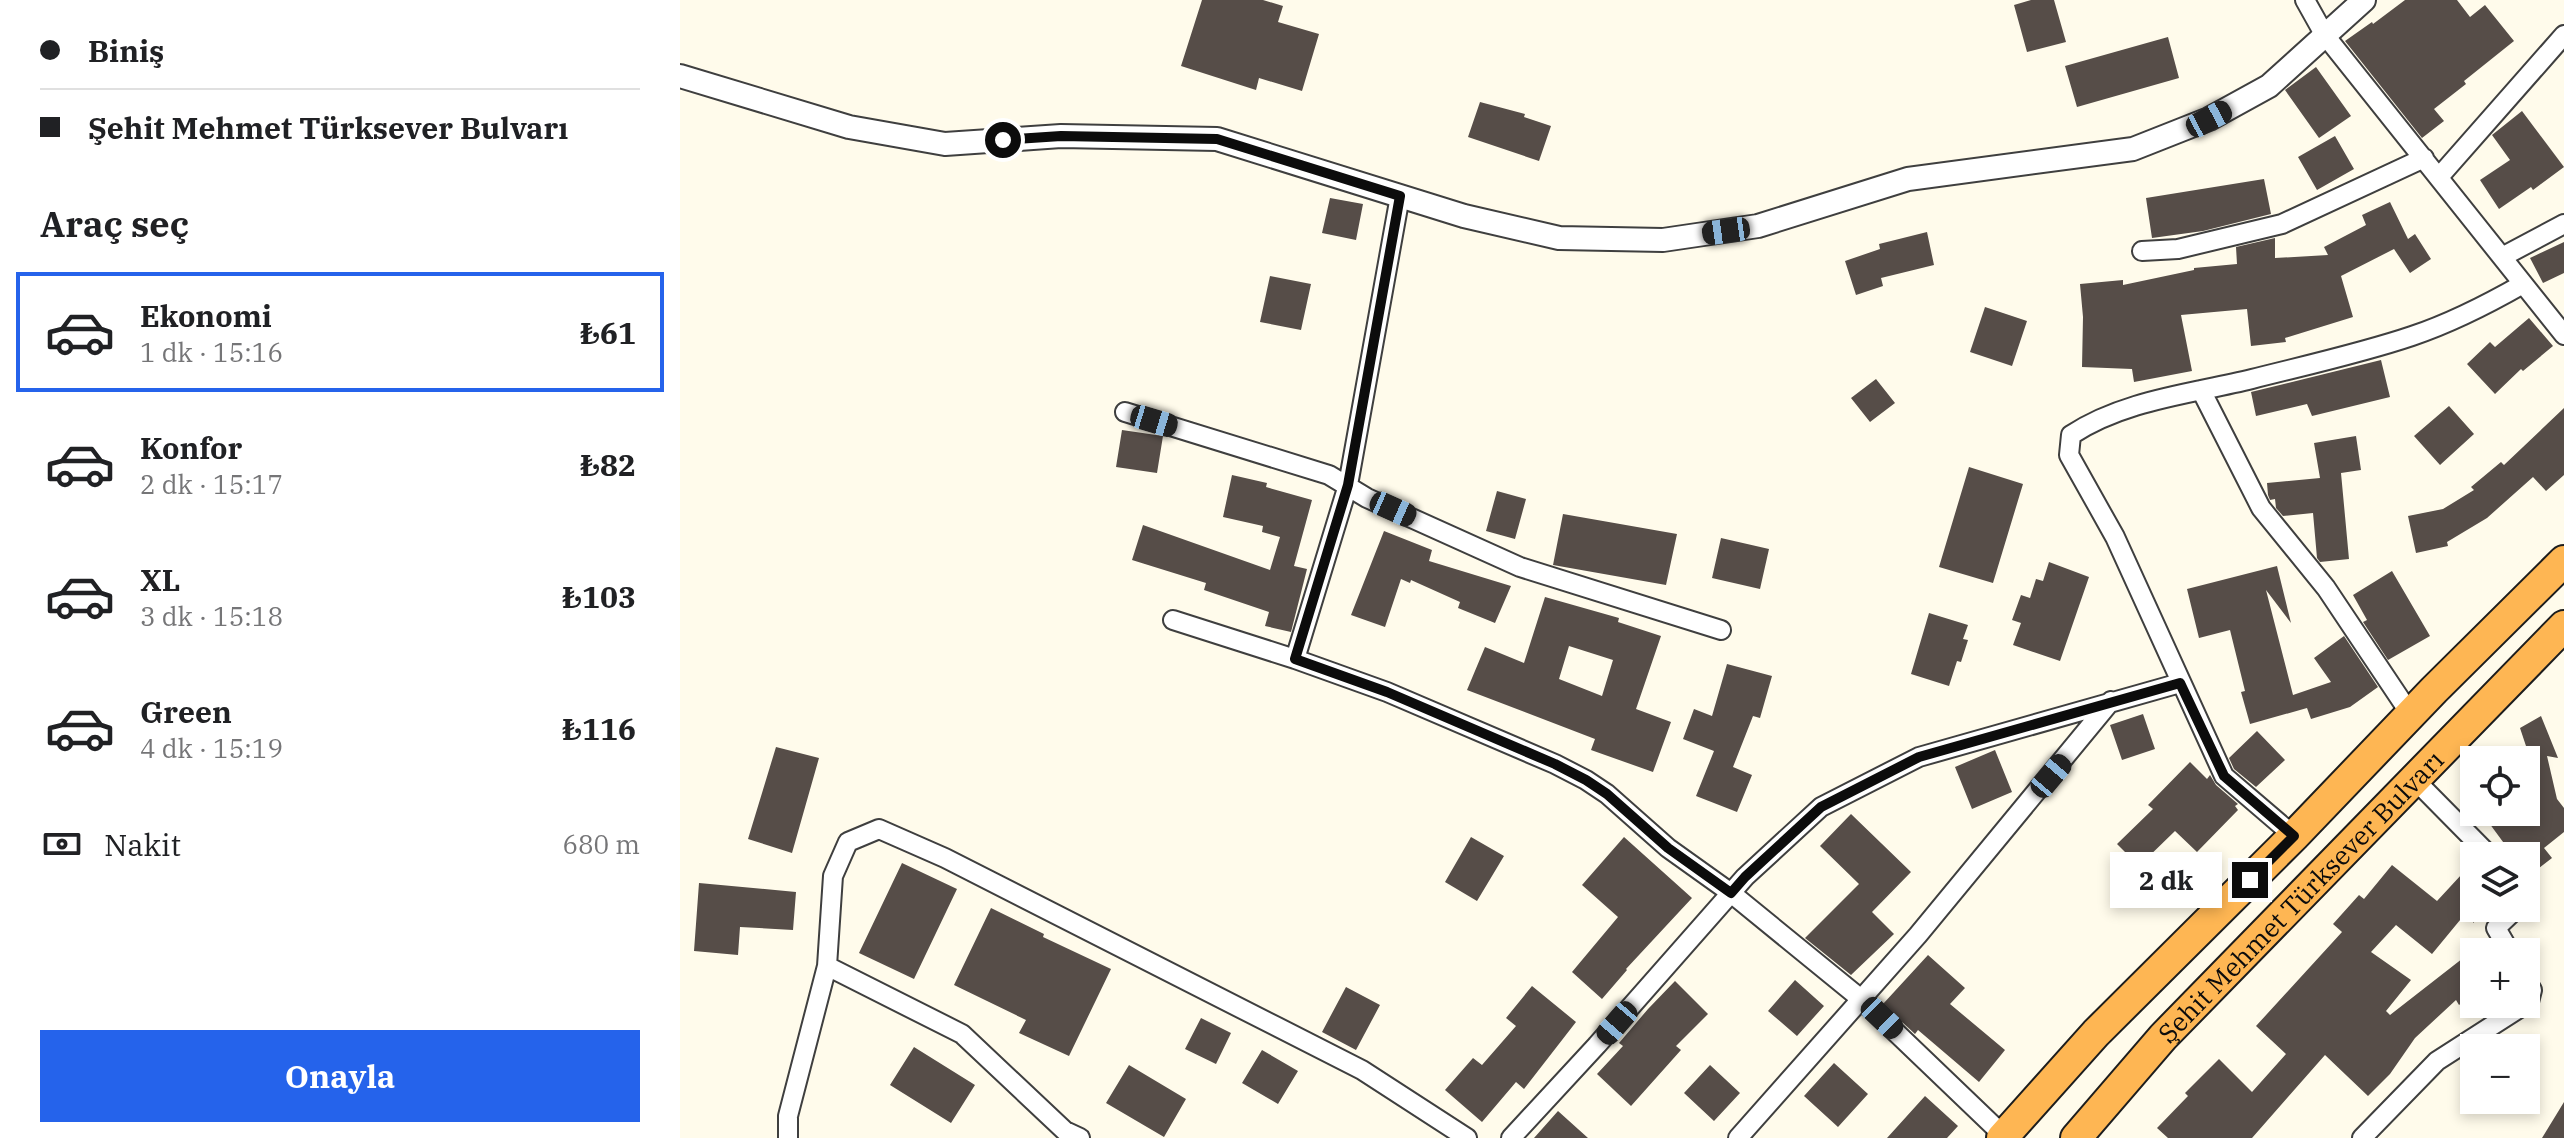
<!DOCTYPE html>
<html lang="tr">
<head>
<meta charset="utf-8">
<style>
	body { margin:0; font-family:"IBM Plex Serif",serif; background:#f6f6f6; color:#202124; height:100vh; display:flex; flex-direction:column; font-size:30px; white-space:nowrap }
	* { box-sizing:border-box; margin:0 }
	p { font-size:26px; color:#757577 }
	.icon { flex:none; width:44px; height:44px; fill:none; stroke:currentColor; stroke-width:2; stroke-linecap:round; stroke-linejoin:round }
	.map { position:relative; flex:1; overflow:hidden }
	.sheet { display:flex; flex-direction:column; background:#fff; width:680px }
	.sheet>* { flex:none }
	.top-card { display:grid; align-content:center; height:176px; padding:0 40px; background:#fff }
	.controls { position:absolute; left:1780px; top:746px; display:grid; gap:16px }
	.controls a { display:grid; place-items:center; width:80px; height:80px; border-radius:0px; background:#fff; box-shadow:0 4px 12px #0003; font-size:40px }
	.end { position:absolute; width:36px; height:36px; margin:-18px; border:10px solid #0c0c0c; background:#fff; box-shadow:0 0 0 4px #fff }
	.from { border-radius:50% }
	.bubble { position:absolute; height:56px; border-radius:0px; background:#fff; box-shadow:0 4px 12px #0003; font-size:26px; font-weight:700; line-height:56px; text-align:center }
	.car { position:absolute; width:24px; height:48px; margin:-24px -12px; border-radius:10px; box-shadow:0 0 6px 2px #0007; background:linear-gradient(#222 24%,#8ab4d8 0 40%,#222 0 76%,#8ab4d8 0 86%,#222 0) }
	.top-card b { display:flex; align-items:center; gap:28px; height:76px; font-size:30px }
	.top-card b+b { border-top:2px solid #e0e0e0 }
	.top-card i { width:20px; height:20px; background:#202124 }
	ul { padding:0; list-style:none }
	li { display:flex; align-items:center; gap:24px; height:120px; margin:0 16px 12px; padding:0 24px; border:4px solid transparent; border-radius:0px }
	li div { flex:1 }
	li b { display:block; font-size:30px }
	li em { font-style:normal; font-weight:700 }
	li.active { border-color:#2563eb }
	li>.icon { width:72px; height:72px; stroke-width:1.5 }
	h2 { padding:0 40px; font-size:36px; line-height:96px }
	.pay { display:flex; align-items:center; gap:20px; height:88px; padding:0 40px; font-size:30px }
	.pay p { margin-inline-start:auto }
	.cta { display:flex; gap:16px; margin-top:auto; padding:16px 40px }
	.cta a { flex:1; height:92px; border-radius:0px; background:#2563eb; color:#fff; font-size:32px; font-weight:700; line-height:92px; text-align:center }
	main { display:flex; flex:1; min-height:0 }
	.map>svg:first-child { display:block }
</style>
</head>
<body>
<main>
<section class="sheet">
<div class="top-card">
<b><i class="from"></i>Biniş</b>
<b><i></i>Şehit Mehmet Türksever Bulvarı</b>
</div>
<h2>Araç seç</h2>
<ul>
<li class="active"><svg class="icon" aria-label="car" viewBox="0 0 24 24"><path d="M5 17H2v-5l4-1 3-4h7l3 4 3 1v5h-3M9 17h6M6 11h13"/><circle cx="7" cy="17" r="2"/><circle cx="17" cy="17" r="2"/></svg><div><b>Ekonomi</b><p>1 dk · 15:16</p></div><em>₺61</em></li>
<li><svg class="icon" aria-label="car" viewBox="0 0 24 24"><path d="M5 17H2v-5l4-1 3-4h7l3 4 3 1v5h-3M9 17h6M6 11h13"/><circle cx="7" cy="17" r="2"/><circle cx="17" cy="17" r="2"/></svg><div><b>Konfor</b><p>2 dk · 15:17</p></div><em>₺82</em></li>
<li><svg class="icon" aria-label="car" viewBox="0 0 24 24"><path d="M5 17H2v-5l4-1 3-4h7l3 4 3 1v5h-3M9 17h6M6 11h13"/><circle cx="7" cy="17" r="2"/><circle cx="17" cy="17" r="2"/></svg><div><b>XL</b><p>3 dk · 15:18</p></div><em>₺103</em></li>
<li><svg class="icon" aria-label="car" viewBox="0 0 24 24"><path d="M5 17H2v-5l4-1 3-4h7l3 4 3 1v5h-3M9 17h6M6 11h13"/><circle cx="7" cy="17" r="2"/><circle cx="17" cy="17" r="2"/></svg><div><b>Green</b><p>4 dk · 15:19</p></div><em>₺116</em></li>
</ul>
<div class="pay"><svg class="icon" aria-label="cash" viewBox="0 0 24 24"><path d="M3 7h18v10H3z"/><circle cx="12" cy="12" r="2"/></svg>Nakit<p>680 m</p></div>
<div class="cta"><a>Onayla</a></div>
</section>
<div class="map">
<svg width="1884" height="1138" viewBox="0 0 1884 1138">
	<rect width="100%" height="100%" fill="#fffbeb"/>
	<path fill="#564d48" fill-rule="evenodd" d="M 522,0 L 583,0 L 603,6 L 598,22 L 639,34 L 622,91 L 579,78 L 576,90 L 501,66 Z
		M 1351,0 L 1374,0 L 1386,42 L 1347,52 L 1334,5 Z
		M 1725,0 L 1777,0 L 1790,17 L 1805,5 L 1834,41 L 1784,81 L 1786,84 L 1754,109 L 1764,121 L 1742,138 L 1665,41 L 1692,22 L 1693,24 Z
		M 1488,37 L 1499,78 L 1397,107 L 1385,66 Z
		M 1636,67 L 1671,116 L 1639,138 L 1605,90 Z
		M 800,102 L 845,114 L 844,117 L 871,126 L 859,161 L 788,137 Z
		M 1842,111 L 1884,167 L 1853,190 L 1851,187 L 1819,209 L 1800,180 L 1830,160 L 1812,135 Z
		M 1655,136 L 1674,169 L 1637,190 L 1618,157 Z
		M 1584,179 L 1591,214 L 1523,231 L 1472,238 L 1466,198 Z
		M 650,198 L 683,204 L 676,240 L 642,233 Z
		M 1710,202 L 1728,239 L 1735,234 L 1751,259 L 1730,273 L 1714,249 L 1661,276 L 1673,317 L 1605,338 L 1606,342 L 1571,346 L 1567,309 L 1501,315 L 1512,371 L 1454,382 L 1452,369 L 1402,367 L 1403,317 L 1400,284 L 1443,280 L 1443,285 L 1514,270 L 1514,268 L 1557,264 L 1556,247 L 1595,238 L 1595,258 L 1648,255 L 1644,247 L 1686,225 L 1682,215 Z
		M 1247,232 L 1254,265 L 1201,278 L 1203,286 L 1176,295 L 1165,261 L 1200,249 L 1199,244 Z
		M 1884,242 L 1884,273 L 1863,283 L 1850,258 Z
		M 590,276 L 631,284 L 621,330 L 580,322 Z
		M 1305,307 L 1347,321 L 1332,366 L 1290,352 Z
		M 1849,318 L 1873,346 L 1843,371 L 1841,369 L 1815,394 L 1787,364 L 1810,342 L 1815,347 Z
		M 1701,360 L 1710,397 L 1632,416 L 1627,404 L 1576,416 L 1571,392 Z
		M 1196,379 L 1215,403 L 1190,422 L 1171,398 Z
		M 1769,406 L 1794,434 L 1760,465 L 1734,436 Z
		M 1884,408 L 1884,475 L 1866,491 L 1853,477 L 1807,518 L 1767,542 L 1768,546 L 1736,553 L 1728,516 L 1763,509 L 1794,490 L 1791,487 L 1821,462 L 1824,465 Z
		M 442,430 L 483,436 L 477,473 L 436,467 Z
		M 1676,436 L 1681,470 L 1661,473 L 1669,559 L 1640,562 L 1637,558 L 1633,513 L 1603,516 L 1596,508 L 1595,499 L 1590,500 L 1588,495 L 1587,483 L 1640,478 L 1634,443 Z
		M 1289,467 L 1343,484 L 1313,583 L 1259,567 Z
		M 552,475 L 587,483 L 586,487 L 632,500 L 614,566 L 627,569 L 611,632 L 585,626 L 589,612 L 524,590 L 526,583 L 452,560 L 463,525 L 590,570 L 600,537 L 582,532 L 583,526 L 543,517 Z
		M 817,491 L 846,499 L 835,539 L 806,531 Z
		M 883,514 L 997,534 L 986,585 L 873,565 Z
		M 704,531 L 752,550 L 749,561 L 831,586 L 815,623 L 778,608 L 780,602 L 731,580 L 730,583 L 721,579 L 705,627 L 671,615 Z
		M 1041,538 L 1089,549 L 1080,589 L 1032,578 Z
		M 1369,562 L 1409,577 L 1380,661 L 1333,645 L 1341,623 L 1332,620 L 1341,595 L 1350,598 L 1356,579 L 1363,581 Z
		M 1597,566 L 1611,623 L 1586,590 L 1613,695 L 1651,682 L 1634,658 L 1664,636 L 1698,687 L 1670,707 L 1631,719 L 1627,708 L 1570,724 L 1561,692 L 1565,691 L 1550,630 L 1519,638 L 1507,589 Z
		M 1712,571 L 1750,636 L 1708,660 L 1683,622 L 1687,620 L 1673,595 Z
		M 865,597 L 939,618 L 938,622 L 981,636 L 956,709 L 991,722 L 973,772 L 911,750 L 915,739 L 787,690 L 805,647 L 844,663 ZM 889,646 L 933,660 L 922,696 L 879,679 Z
		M 1249,613 L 1288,625 L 1283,639 L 1288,640 L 1281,662 L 1277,661 L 1269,686 L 1231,674 Z
		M 1047,664 L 1092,676 L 1080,718 L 1073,716 L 1053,767 L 1072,775 L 1057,812 L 1016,796 L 1034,751 L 1003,739 L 1014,709 L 1032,716 Z
		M 1463,714 L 1475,749 L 1442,760 L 1430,725 Z
		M 1861,716 L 1878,758 L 1867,756 L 1877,799 L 1884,808 L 1884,832 L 1864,848 L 1872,858 L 1846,878 L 1846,856 L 1822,856 L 1820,851 L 1826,846 L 1801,812 L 1846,812 L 1846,762 L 1851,761 L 1840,728 Z
		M 1577,731 L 1605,760 L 1576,787 L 1554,769 L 1549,758 Z
		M 96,747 L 139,758 L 112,853 L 68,839 Z
		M 1315,750 L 1332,792 L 1292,809 L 1275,767 Z
		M 1510,762 L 1527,779 L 1530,775 L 1536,785 L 1558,804 L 1555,806 L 1558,810 L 1517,852 L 1495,831 L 1459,866 L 1437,844 L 1473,809 L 1468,805 Z
		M 1171,814 L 1231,872 L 1192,912 L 1214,934 L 1171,975 L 1125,938 L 1179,884 L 1140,846 Z
		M 791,837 L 824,856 L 797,901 L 765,882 Z
		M 944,837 L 1012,898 L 946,969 L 947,970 L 922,999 L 892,972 L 938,917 L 902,885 Z
		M 1794,861 L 1794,923 L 1785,914 L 1752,954 L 1716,925 L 1691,952 L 1731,980 L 1706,1011 L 1710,1015 L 1787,955 L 1794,964 L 1794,993 L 1779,1005 L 1776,1000 L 1735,1038 L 1710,1074 L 1688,1096 L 1645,1055 L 1572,1138 L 1488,1138 L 1477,1128 L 1508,1096 L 1505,1093 L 1539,1059 L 1572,1092 L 1606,1054 L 1576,1026 L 1662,932 L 1653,924 L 1679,895 L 1684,899 L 1712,865 L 1757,901 Z
		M 222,863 L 277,889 L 234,979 L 179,953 Z
		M 19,883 L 116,892 L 113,930 L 60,927 L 58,955 L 14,951 Z
		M 311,908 L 364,934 L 363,937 L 431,969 L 389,1056 L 339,1033 L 346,1020 L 274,985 Z
		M 1248,955 L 1285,988 L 1270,1004 L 1325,1050 L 1299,1082 L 1238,1030 L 1235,1034 L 1203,1004 Z
		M 1115,980 L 1144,1006 L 1117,1036 L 1088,1011 Z
		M 995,981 L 1028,1014 L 996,1046 L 1001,1050 L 951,1106 L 917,1074 L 943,1046 L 939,1043 L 968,1009 Z
		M 852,986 L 896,1022 L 844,1089 L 836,1082 L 802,1122 L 765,1090 L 793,1058 L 802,1065 L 836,1026 L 826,1018 Z
		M 666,987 L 700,1005 L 676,1050 L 642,1032 Z
		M 521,1018 L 551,1033 L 536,1064 L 505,1049 Z
		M 234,1047 L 295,1085 L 271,1123 L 210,1085 Z
		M 582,1050 L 618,1071 L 598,1104 L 562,1083 Z
		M 1154,1063 L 1188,1094 L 1158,1127 L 1124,1096 Z
		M 449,1065 L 506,1099 L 484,1137 L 426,1103 Z
		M 1030,1065 L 1060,1093 L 1034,1121 L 1004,1093 Z
		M 1245,1096 L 1278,1126 L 1267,1138 L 1207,1138 Z
		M 1884,1102 L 1884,1138 L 1862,1138 Z
		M 878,1111 L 908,1138 L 854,1138 Z"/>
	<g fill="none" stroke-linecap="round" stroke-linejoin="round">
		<g stroke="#3f3f3f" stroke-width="22">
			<path id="minor" d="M 1625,0 L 1644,34 L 1884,335
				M 1759,177 L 1884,35
				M 1462,251 L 1498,249 L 1602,224 L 1744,158
				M 1822,257 L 1884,224
				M 1521,390 L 1581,508 L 1646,588 L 1731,715
				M 445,412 L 649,475 L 687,498 L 840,567 L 1041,630
				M 493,620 L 615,659 L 707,692 L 875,764 L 906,780 L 927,794 L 988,848 L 1051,893 L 1181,999 L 1324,1136
				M 615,659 L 668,485 L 720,196
				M 1734,779 L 1810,856
				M 1614,836 L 1544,776 L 1435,537 L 1389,455 L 1391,435 C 1444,400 1511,394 1572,379 C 1623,366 1682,353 1732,336 C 1771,323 1808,304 1843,284
				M 1830,952 L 1816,928 L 1837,908
				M 147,966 L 282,1034 L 385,1131 L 400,1138
				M 108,1138 L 108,1116 L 147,966 L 153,876 L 168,842 L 199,829 L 265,858 L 682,1070 L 787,1138
				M 831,1138 L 917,1045 L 1065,877 L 1141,807 L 1239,757 L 1500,683
				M 1058,1138 L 1238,935 L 1431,701
				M 1682,1138 L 1757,1061 L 1849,1002 L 1852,990 L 1846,980"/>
		</g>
		<g stroke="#3f3f3f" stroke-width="26">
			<path id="tertiary" d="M 0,76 L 169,127 L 265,144 L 381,136 L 537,139 L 784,216 L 879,238 L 983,240 L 1078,226 L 1228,179 L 1453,149 L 1529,119 L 1589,86 L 1684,0"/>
		</g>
		<g stroke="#1d1d1d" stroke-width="34">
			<g id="trunk">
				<path d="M 1322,1138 L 1416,1033 L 1614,836 L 1754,690 L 1884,561"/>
				<path id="s1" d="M 1396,1138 L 1483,1037 L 1884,626"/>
			</g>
		</g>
		<use href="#minor" stroke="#fff" stroke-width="18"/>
		<use href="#tertiary" stroke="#fff" stroke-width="22"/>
		<use href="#trunk" stroke="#feb653" stroke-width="30"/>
	</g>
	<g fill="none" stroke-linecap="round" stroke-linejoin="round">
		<path stroke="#0c0c0c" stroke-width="10" d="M 323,140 L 381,136 L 537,139 L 720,196 L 668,485 L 615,659 L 707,692 L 875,764 L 906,780 L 927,794 L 988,848 L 1051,893 L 1065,877 L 1141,807 L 1239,757 L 1500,683 L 1544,776 L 1614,836 L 1570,880"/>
	</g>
	<g text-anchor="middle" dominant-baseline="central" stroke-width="8" stroke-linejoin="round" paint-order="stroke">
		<g font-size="26" fill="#0c0c0c" stroke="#fff">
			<text stroke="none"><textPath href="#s1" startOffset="330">Şehit Mehmet Türksever Bulvarı</textPath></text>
		</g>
	</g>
</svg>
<div class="controls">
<a><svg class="icon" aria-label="locate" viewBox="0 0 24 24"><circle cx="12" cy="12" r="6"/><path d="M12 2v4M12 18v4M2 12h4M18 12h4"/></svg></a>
<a><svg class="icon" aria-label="layers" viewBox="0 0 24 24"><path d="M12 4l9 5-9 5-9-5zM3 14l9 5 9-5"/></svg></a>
<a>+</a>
<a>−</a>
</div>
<i class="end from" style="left:323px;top:140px"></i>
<i class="end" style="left:1570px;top:880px"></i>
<div class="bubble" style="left:1430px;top:852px;width:112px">2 dk</div>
<i class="car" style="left:1529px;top:119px;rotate:62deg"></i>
<i class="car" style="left:1046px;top:231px;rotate:262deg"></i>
<i class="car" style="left:474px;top:421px;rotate:107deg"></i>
<i class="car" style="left:713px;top:509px;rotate:114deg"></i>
<i class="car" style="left:1371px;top:776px;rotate:40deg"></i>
<i class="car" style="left:1202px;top:1018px;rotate:134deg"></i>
<i class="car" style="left:937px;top:1023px;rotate:221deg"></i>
</div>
</main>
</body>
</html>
